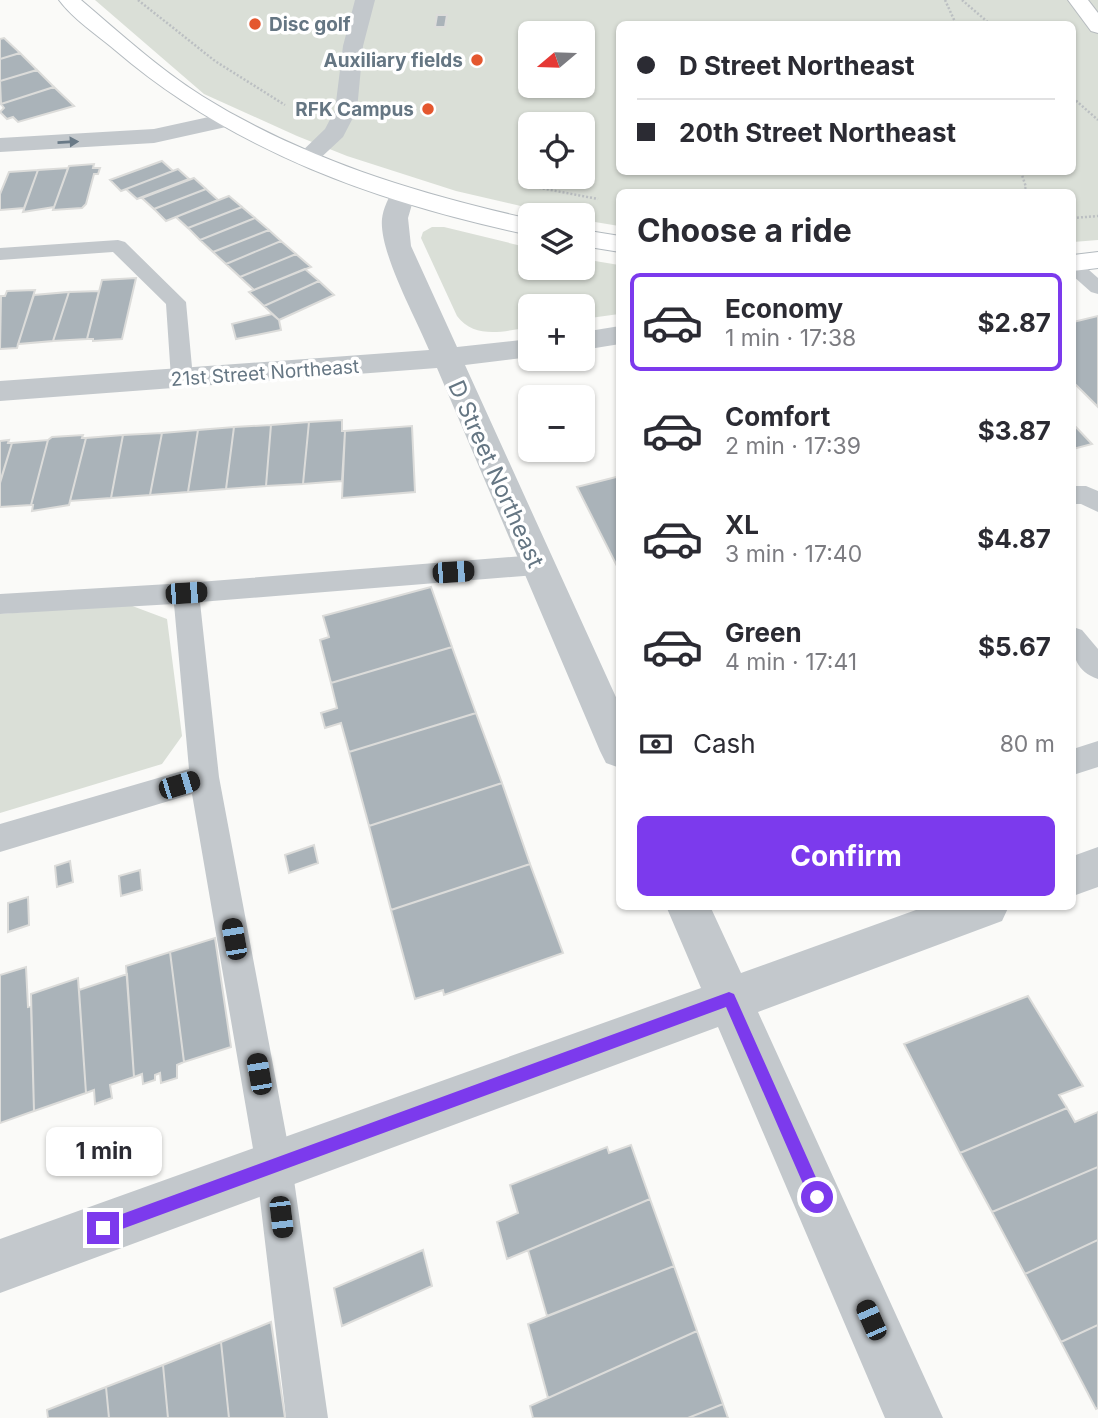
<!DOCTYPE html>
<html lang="en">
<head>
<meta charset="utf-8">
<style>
	body { margin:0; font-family:Inter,sans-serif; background:#f2f2f3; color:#2b2b33; height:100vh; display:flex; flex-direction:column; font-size:26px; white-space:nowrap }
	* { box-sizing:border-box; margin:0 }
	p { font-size:23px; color:#7c7c81 }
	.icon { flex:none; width:38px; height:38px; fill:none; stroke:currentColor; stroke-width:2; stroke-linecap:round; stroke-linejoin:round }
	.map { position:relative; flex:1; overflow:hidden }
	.drawer { position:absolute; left:616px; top:189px; width:460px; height:721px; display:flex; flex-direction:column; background:#fff; border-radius:10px; box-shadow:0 2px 5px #0004 }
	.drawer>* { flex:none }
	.banner { position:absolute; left:616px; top:21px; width:460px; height:154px; border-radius:10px; box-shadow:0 2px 5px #0004; display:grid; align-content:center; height:154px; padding:0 21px; background:#fff }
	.needle { width:46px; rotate:251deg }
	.controls { position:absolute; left:518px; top:21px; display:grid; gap:14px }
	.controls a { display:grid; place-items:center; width:77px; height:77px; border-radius:10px; background:#fff; box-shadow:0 2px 5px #0004; font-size:35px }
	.end { position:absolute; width:32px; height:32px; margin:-16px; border:9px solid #7c3aed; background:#fff; box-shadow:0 0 0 4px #fff }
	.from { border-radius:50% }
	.bubble { position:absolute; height:49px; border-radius:10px; background:#fff; box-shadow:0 2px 5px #0004; font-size:23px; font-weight:700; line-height:49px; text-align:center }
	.car { position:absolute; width:21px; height:42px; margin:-21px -10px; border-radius:9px; box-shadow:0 0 5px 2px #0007; background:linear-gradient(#222 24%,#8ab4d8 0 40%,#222 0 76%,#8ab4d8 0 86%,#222 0) }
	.banner b { display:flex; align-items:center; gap:24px; height:66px; font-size:26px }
	.banner b+b { border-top:2px solid #e1e1e2 }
	.banner i { width:18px; height:18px; background:#2b2b33 }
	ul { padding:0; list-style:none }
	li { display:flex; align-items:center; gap:21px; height:98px; margin:0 14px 10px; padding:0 7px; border:4px solid transparent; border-radius:10px }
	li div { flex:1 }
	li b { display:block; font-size:26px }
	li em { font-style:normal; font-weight:700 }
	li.on { border-color:#7c3aed }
	li>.icon { width:63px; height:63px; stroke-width:1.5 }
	h2 { padding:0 21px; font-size:32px; line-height:84px }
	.pay { display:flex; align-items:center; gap:18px; height:77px; padding:0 21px; font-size:26px }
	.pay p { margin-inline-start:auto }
	.cta { display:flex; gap:14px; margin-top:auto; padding:14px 21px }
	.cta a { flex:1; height:80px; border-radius:10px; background:#7c3aed; color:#fff; font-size:28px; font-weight:700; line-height:80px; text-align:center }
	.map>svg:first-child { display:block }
</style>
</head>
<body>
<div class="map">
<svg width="1098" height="1418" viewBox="0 0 1098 1418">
	<rect width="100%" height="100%" fill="#fafaf8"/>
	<path fill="#dadfd7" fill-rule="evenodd" d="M 95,0 L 1098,0 L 1098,240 L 1073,242 L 1073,192 L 620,192 L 619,226 L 583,220 L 583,215 L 559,215 L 456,191 L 347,156 L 297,136 L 204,94 ZM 620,24 L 1073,24 L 1073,172 L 620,172 ZM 530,33 L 583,33 L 583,86 L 530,86 ZM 530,124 L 583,124 L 583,177 L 530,177 Z
		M 432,227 L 444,227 L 530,248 L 530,268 L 583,268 L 583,259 L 619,265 L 619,314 L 583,319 L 583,306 L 530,306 L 530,327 C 505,331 475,340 457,316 L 421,238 L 423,232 Z
		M 127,604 L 167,619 L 182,736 L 162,764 L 0,813 L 0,614 Z"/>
	<path fill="#aab3b9" stroke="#dcdcda" stroke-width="2" d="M 437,15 L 447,15 L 445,27 L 435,27 Z
		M 4,38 L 20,53 L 0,59 L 0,39 Z
		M 20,53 L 37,70 L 0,81 L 0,59 Z
		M 37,70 L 54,87 L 1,104 L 0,81 Z
		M 54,87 L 74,106 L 18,122 L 13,117 L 7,119 L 0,112 L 4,108 L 1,104 Z
		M 162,161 L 173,171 L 121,191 L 110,180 Z
		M 94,164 L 93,168 L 100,168 L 98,174 L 94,174 L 86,204 L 82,208 L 53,210 L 69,166 Z
		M 68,168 L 54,207 L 23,212 L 38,170 Z
		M 178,169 L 189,179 L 137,199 L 126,189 Z
		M 38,170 L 24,208 L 0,210 L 0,194 L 9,172 Z
		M 194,178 L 206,189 L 154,209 L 142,198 Z
		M 206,189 L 218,200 L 166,221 L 154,209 Z
		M 229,196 L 242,207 L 188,228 L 176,217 Z
		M 242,207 L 255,218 L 200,240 L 188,228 Z
		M 255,218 L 269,230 L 213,252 L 200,240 Z
		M 269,230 L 281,241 L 226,264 L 213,252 Z
		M 281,241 L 296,254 L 240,277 L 226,264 Z
		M 296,254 L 311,267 L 254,290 L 240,277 Z
		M 305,269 L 319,281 L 264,306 L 249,292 Z
		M 136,278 L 122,339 L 93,341 L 93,339 L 87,339 L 102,280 Z
		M 319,281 L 334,295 L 279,320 L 264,306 Z
		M 35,290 L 17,348 L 0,349 L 1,296 L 5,296 L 7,291 Z
		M 99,291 L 87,339 L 53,341 L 69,292 Z
		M 69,292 L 53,341 L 18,344 L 34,295 Z
		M 272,314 L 279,320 L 281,330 L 236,339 L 232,324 Z
		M 1098,316 L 1098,407 L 1073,382 L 1073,322 Z
		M 342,420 L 342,431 L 345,431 L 342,481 L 303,484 L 309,422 Z
		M 309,422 L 303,484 L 266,486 L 271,425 Z
		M 1073,424 L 1092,444 L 1073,449 Z
		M 271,425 L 266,486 L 226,489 L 234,427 Z
		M 412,426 L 415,492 L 342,498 L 345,431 Z
		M 234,427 L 226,489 L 188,492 L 198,430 Z
		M 198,430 L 188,492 L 150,495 L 162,433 Z
		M 162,433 L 150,495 L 111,498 L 123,435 Z
		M 83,435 L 82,438 L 86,438 L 69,505 L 32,511 L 33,505 L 31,505 L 48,440 L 52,437 Z
		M 123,435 L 111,498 L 70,501 L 86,438 Z
		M 9,440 L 8,443 L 12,443 L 0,482 L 0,441 Z
		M 48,440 L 31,505 L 0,507 L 0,483 L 12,443 Z
		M 620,476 L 620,570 L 619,570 L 577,487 Z
		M 431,587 L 452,647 L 331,683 L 320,640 L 329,637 L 323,616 Z
		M 452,647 L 476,713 L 349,752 L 341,723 L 325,728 L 321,713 L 337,708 L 331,683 Z
		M 476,713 L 502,783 L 369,826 L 349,752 Z
		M 502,783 L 530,864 L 391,910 L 369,826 Z
		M 314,845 L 318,863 L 289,873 L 285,855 Z
		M 70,861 L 73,882 L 57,887 L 55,866 Z
		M 530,864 L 563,953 L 444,995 L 443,990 L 415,999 L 391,910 Z
		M 140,870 L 142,890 L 121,896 L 119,876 Z
		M 28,897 L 29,925 L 8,932 L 8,903 Z
		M 215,938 L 231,1047 L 184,1062 L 170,952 Z
		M 170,952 L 184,1062 L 177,1065 L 177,1078 L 161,1083 L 160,1073 L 155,1075 L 155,1080 L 143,1084 L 142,1074 L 134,1077 L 126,966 Z
		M 26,967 L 28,1007 L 31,1006 L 34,1111 L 0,1123 L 0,975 Z
		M 127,974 L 134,1077 L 110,1085 L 112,1098 L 95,1104 L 94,1090 L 86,1093 L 79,990 Z
		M 78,978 L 86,1093 L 34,1111 L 31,994 Z
		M 1028,996 L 1083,1086 L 1059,1095 L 1067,1108 L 960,1153 L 904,1044 Z
		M 1067,1108 L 1075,1122 L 1098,1112 L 1098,1167 L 992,1212 L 960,1153 Z
		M 631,1145 L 650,1199 L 507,1259 L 497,1222 L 518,1213 L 510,1185 L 607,1147 L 609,1153 Z
		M 1098,1167 L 1098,1240 L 1025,1274 L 992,1212 Z
		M 650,1199 L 674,1266 L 547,1316 L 528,1250 Z
		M 1098,1240 L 1098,1325 L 1061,1342 L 1025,1274 Z
		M 423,1250 L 432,1286 L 342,1326 L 334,1288 Z
		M 674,1266 L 697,1331 L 548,1398 L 528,1324 Z
		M 271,1322 L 285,1418 L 229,1418 L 221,1342 Z
		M 1098,1325 L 1098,1408 L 1096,1409 L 1061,1342 Z
		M 697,1331 L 723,1404 L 688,1418 L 533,1418 L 530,1406 Z
		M 221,1342 L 229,1418 L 168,1418 L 163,1365 Z
		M 163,1365 L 168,1418 L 109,1418 L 106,1387 Z
		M 106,1387 L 109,1418 L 48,1418 L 47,1410 Z
		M 723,1404 L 728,1418 L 688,1418 Z"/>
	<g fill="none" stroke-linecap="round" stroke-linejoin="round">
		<g stroke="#b3babf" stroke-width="2">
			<path id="secondary" d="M 59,0 L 81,0 C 120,33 159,69 202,96 C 303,159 415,193 530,219 L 530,235 C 379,203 234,152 115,50 C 97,35 73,19 59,0 Z
				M 583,230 L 620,236 L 620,252 L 583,246 Z
				M 1098,252 L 1098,268 L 1073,271 L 1073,255 Z"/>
		</g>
		<g stroke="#b5babe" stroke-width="2">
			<path id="primary" d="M 1068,0 L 1088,0 L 1098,13 L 1098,33 L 1091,31 Z"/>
		</g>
		<path stroke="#bbbfc2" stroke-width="2.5" stroke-dasharray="2 2" stroke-linecap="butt" d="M 138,0 L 215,61 L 285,105
			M 945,0 L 956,24
			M 962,0 L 990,24
			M 1073,98 L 1098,120
			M 1021,172 L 1026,187 L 1023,192
			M 535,187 L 598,199
			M 1073,218 L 1098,216"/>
		<path fill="#c3c8cc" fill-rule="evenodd" d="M 118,240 L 125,242 L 186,302 L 193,378 L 190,383 L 174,383 L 171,378 L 166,304 L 113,252 L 0,260 L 0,248 Z
			M 1073,260 L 1080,262 L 1098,278 L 1098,294 L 1091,292 L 1073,276 Z
			M 1073,486 L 1086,486 L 1098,491 L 1098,512 L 1081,504 L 1073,504 Z
			M 536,555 L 545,558 L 549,565 L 545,572 L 536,575 L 200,602 L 219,777 L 292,1166 L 328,1418 L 286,1418 L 256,1166 L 192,794 L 0,852 L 0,824 L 189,769 L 174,604 L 0,614 L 0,594 L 186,583 Z
			M 1073,627 L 1082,630 L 1098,649 L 1098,679 C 1072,670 1072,650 1073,627 Z
			M 1098,741 L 1098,767 L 1073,775 L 1073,749 Z"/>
		<path fill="#c3c8cc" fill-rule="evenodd" d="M 355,0 L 375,0 L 363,46 L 357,110 L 343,137 L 314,164 L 298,164 L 294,159 L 325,129 L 335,110 L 343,46 Z
			M 227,113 L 235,115 L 238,120 L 235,125 L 154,143 L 0,152 L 0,138 L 154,129 Z
			M 403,187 L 412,189 L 415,194 L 408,218 L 411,246 L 457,347 L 530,339 L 530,357 L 465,365 L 620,706 L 620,768 L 606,763 L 600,751 L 437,368 L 0,401 L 0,381 L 429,350 C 416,318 379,252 382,219 C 383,209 389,196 394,189 Z
			M 620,326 L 620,344 L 583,350 L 583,332 Z
			M 1098,847 L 1098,887 L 1073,896 L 1073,856 Z
			M 666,906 L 710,906 L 741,973 L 927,906 L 1009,906 L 1002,921 L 758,1012 L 943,1418 L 885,1418 L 718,1027 L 0,1293 L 0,1239 L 701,988 Z"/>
		<use href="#secondary" fill="#fff" fill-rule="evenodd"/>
		<use href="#primary" fill="#fff" fill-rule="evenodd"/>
	</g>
	<defs><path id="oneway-solid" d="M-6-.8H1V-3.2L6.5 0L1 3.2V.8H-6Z" transform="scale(1.75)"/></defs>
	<use fill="#6a7a87" href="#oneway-solid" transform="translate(68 142) rotate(-3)"/>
	<path fill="#7c3aed" d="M 729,992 L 734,994 L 822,1191 L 824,1197 L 822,1202 L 817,1204 L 811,1202 L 726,1007 L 103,1236 L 98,1234 L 95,1228 L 98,1223 L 103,1221 Z"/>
	<g fill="#e4572e" stroke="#fff" stroke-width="2.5">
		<circle cx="255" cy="24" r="7"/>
		<circle cx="477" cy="60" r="7"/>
		<circle cx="428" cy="109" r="7"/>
	</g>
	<g text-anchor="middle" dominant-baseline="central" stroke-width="7" stroke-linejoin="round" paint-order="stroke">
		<g font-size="19" font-weight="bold" fill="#657683" stroke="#fff" text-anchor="end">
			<text x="269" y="24" text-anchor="start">Disc golf</text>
			<text x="463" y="60">Auxiliary fields</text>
			<text x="414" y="109">RFK Campus</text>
		</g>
		<g font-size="19" fill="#657683" stroke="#fff">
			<text transform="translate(265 373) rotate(-4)">21st Street Northeast</text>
		</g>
		<g font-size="23" fill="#657683" stroke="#fff">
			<text transform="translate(496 474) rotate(66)">D Street Northeast</text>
		</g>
	</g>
</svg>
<div class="controls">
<a><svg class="needle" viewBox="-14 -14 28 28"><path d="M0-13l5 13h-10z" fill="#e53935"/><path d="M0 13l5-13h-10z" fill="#7c7c81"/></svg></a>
<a><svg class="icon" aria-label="locate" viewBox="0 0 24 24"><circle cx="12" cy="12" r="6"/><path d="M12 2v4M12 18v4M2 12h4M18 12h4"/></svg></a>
<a><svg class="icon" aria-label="layers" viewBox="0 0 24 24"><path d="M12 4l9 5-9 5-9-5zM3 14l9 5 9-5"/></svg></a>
<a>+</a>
<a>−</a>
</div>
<i class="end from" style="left:817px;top:1197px"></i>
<i class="end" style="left:103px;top:1228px"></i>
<div class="bubble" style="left:46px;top:1127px;width:116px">1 min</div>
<i class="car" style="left:453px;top:572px;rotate:86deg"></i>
<i class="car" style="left:186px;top:593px;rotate:86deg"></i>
<i class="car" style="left:179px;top:785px;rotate:73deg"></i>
<i class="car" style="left:234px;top:939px;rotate:350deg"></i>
<i class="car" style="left:259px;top:1074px;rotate:350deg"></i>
<i class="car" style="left:281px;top:1217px;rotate:173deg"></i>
<i class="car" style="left:871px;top:1320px;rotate:336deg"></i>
<div class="banner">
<b><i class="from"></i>D Street Northeast</b>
<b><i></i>20th Street Northeast</b>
</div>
<section class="drawer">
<h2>Choose a ride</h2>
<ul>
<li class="on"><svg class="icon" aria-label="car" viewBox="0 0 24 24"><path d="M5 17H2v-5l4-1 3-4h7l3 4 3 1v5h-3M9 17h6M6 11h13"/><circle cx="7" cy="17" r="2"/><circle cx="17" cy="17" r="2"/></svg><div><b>Economy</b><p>1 min · 17:38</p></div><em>$2.87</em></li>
<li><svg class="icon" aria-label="car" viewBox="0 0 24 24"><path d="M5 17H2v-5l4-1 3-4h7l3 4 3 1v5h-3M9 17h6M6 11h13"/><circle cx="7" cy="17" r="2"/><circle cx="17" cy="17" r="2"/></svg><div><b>Comfort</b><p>2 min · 17:39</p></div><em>$3.87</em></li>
<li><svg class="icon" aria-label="car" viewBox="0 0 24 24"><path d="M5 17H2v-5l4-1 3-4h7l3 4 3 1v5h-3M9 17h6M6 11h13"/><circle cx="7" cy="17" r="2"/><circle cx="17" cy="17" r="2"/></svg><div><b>XL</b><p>3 min · 17:40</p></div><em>$4.87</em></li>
<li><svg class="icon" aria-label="car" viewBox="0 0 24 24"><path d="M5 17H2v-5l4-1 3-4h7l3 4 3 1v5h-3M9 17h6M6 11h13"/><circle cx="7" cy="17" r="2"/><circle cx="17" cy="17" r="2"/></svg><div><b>Green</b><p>4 min · 17:41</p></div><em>$5.67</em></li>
</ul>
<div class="pay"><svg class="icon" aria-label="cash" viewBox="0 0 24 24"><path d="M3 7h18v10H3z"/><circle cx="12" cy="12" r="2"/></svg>Cash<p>80 m</p></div>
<div class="cta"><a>Confirm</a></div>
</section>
</div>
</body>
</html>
